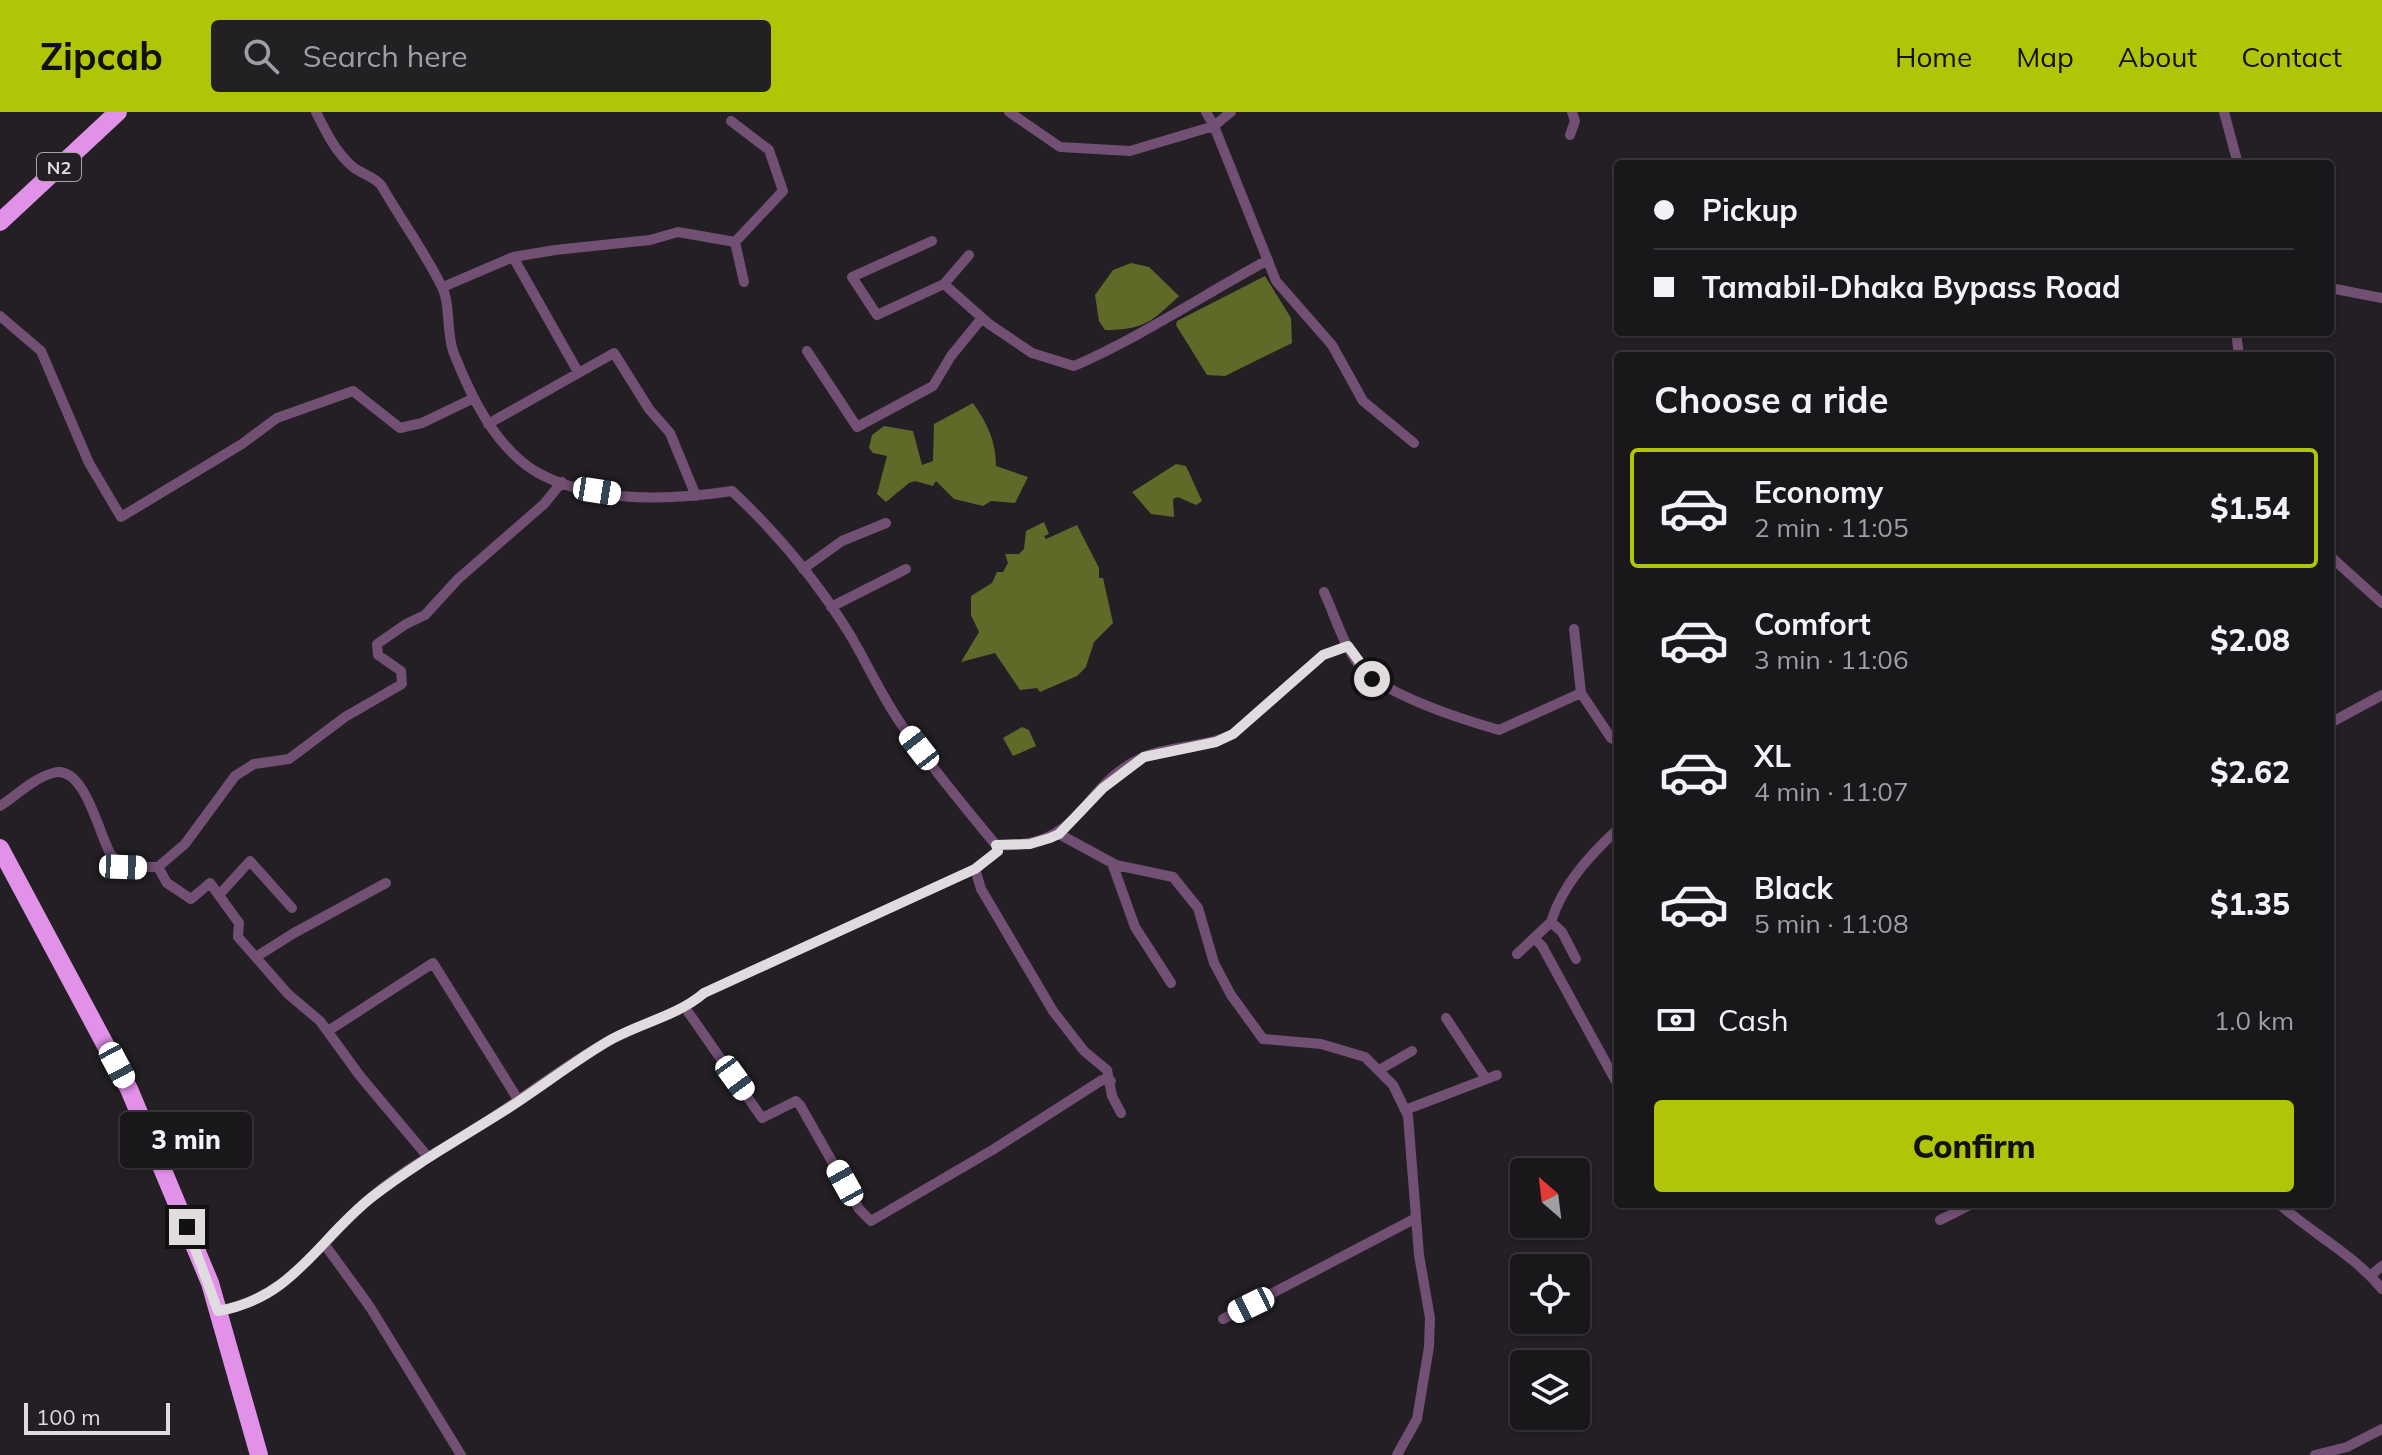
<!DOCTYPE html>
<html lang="en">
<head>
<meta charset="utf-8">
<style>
	body { margin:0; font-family:Mulish,sans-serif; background:#232024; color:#f1f3f6; height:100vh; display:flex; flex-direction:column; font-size:30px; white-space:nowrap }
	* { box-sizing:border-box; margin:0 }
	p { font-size:26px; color:#9f9fa3 }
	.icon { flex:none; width:44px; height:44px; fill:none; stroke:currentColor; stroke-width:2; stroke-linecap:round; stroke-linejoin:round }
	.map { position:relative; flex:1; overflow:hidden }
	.details { position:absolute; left:1614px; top:240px; width:720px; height:856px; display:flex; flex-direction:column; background:#1a171b; border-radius:8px; box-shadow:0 2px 6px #0004,0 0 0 2px #38363a }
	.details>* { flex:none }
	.top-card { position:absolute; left:1614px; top:48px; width:720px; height:176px; border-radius:8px; box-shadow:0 2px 6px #0004,0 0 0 2px #38363a; display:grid; align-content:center; height:176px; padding:0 40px; background:#1a171b }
	.needle { width:52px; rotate:332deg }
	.tools { position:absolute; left:1510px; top:1046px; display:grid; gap:16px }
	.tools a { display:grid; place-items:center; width:80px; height:80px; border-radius:8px; background:#1a171b; box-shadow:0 2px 6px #0004,0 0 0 2px #38363a; font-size:40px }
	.scale { position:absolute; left:24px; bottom:20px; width:146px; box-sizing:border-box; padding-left:8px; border:4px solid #dfdbdf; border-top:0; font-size:22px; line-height:28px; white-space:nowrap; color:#dfdbdf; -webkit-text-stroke:6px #231f24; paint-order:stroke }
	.end { position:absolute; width:36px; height:36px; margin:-18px; border:10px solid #dfdbdf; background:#111; box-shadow:0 0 0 4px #111 }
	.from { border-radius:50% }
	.bubble { position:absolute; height:56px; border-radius:8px; background:#1a171b; box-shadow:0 2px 6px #0004,0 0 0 2px #38363a; font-size:26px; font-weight:800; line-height:56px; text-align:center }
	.car { position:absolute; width:24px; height:48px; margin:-24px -12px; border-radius:10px; box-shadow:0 0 6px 2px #0007; background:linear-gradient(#fff 24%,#345 0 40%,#fff 0 76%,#345 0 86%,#fff 0) }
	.top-card b { display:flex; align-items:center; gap:28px; height:76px; font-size:30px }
	.top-card b+b { border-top:2px solid #38363a }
	.top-card i { width:20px; height:20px; background:#f1f3f6 }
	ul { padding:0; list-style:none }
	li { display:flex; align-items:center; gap:24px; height:120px; margin:0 16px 12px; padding:0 24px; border:4px solid transparent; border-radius:8px }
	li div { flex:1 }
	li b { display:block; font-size:30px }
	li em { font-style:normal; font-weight:800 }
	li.active { border-color:#afc505 }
	li>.icon { width:72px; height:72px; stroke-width:1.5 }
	h2 { padding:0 40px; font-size:36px; line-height:96px }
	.pay { display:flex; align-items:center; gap:20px; height:88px; padding:0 40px; font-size:30px }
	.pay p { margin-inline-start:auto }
	.button { display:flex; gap:16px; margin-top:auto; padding:16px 40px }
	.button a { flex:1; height:92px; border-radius:8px; background:#afc505; color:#111; font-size:32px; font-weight:800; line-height:92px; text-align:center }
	header { display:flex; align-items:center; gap:48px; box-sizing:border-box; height:112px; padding:0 40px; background:#afc505; color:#111 }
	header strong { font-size:38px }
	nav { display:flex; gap:44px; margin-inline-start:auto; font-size:28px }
	.search { width:560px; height:72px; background:#232024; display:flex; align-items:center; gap:20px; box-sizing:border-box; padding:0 28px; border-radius:8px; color:#9f9fa3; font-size:30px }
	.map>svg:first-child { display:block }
</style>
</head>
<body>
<header>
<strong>Zipcab</strong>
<div class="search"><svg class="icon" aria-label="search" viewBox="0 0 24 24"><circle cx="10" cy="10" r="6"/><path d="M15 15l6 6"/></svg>Search here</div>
<nav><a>Home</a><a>Map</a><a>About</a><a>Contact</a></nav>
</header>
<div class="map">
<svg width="2382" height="1343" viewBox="0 0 2382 1343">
	<rect width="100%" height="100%" fill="#231f24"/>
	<path fill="#5f6a29" d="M 1131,151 L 1149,155 L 1179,184 C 1151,210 1144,218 1105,218 L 1099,209 L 1095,183 L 1113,158 Z
		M 1265,164 L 1291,206 L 1292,231 L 1225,264 L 1207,263 L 1176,213 L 1177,209 Z
		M 973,291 C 987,311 996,329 996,354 L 1028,365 L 1015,391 L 991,389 L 983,394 L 954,387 L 936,369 L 933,374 L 915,369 L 909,371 L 886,390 L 877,382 L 887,344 L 873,341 L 869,336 L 872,323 L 884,314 L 913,319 L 922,353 L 933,349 L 934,312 Z
		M 1176,352 L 1186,354 L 1202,389 L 1196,393 L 1178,385 L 1173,387 L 1174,405 L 1151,402 L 1132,380 Z
		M 1044,410 L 1049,422 L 1044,424 L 1046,427 L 1077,413 L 1099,456 L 1099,466 L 1103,466 L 1113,511 L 1094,530 L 1086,555 L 1077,564 L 1040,580 L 1037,576 L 1020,578 L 995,541 L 961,550 L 979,520 L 971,503 L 971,484 L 992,471 L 997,460 L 1003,460 L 1008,451 L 1005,442 L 1019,442 L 1024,437 L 1026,419 Z
		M 1022,615 L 1029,618 L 1036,634 L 1013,644 L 1003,626 Z"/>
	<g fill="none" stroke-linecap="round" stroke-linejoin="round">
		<path stroke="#715073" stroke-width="10" d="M 316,0 C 326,20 336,41 353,55 C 362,62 373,64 381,73 C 400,106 424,139 441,173 C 451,191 446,218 453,239 C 470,283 496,338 540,362 C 595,391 672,388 732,379 C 777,421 817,469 849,521 C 867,551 881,583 901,612 C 930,654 963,693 996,733 C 1084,738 1078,675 1143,645 C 1172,633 1204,636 1233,622 L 1323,543 L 1348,534
			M 1009,0 L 1060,35 L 1130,39 L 1214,14 L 1276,169 L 1332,233 L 1363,289 L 1414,331
			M 1206,0 L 1214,14 L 1231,0
			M 2224,0 L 2238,52
			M 1570,23 L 1575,9 L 1572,0
			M 932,129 L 852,165 L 877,203 L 944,172
			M 735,130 L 744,170
			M 969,143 L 944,172 L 989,212 L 1032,241 L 1074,254 C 1141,225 1203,183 1268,148
			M 513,145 L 578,260
			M 443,175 L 513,145 L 555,138 L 650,128 L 678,120 L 735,130 L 783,79 L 769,38 L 731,9
			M 2330,176 L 2382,186
			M 0,204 L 41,239 L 89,351 L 121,405 L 242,332 L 277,306 L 353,279 L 400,316 L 422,311 L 474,286
			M 2236,220 L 2239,244
			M 807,239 L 857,315 L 933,274 L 951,244 L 982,206
			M 488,312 L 614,241 L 649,297 L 670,321 L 696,384
			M 2330,444 L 2382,491
			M 803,457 L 842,429 L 886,411
			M 1324,480 C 1335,504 1343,532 1359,553 C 1381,582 1464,608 1499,618 L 1581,581 L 1574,517
			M 831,495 L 906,457
			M 1581,581 L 1611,626 L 1618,630
			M 2330,611 L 2382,583
			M 0,694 C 17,683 34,666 53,661 C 84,651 99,722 110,741 C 114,746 119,751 123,755 L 158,755 L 167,771 L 191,787 L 210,771 L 239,811 L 238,825 L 288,882 L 320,909 L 360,964 L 428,1045
			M 1059,722 L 1116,753 L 1173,765 L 1198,796 L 1214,851 L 1231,883 L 1263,927 L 1321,932 L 1365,945 L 1393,973 L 1408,1004 L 1419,1143 L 1430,1206 L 1429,1235 L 1417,1307 L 1397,1343
			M 1112,751 L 1135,815 L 1171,871
			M 158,755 L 185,732 L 235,664 L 254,652 L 289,647 L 345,605 L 402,572 L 401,559 L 378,543 L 377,532 L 406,512 L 425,503 L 458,467 L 544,392 L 562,370
			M 975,757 L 981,777 L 1053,899 L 1084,939 L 1107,958 L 1112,984 L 1121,1001
			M 219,783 L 250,749 L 292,796
			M 1551,810 C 1562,773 1590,743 1618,717
			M 1517,842 L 1534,826
			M 256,845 L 294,821 L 386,771
			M 1576,847 L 1562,820 L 1551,810 L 1534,826 L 1542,834 L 1618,973
			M 686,897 L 762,1006 L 796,989 L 800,993 L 859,1097 L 871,1109 L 994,1037 L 1102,968 L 1111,969
			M 1446,906 L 1486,967
			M 328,919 L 433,851 L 519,989
			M 1379,958 L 1412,939
			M 1405,998 L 1497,963
			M 2279,1092 C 2313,1122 2353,1142 2382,1177
			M 1940,1108 L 1972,1092
			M 325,1133 L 370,1195 L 461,1343
			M 2371,1163 L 2382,1154
			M 218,1199 C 287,1187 318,1132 367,1089 C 402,1057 445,1037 484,1011 C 527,984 568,951 612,927 C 643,910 677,904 704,881 L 975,757 L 998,739 L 996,733
			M 1223,1207 L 1416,1106
			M 2315,1343 L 2347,1335 L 2382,1317"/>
		<path stroke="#e291e9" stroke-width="18" d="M 0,110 L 118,0
			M 0,736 L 129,977 L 210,1171 L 259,1343"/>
	</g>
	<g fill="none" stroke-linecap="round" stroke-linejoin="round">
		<path stroke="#dfdbdf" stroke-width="10" d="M 187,1115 L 218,1199 C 294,1186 317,1128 372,1085 C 416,1051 463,1025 510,995 C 544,973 577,947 612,927 C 643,910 677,904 704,881 L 975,757 L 998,739 L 996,733 L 1030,732 L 1050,726 L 1059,722 L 1103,676 L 1144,645 L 1216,630 L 1233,622 L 1323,543 L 1348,534 L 1372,567"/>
	</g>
	<g text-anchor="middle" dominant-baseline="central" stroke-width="6" stroke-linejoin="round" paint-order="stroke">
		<rect fill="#231f24" stroke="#a7a3a7" stroke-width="2" x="37" y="41" width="44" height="28" rx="6"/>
		<g font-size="18" font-weight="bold" fill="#dfdbdf">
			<text x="59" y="55">N2</text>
		</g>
	</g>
</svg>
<div class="tools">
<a><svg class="needle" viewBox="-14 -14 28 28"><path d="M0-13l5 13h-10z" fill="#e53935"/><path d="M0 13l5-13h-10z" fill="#9f9fa3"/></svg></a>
<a><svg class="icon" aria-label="locate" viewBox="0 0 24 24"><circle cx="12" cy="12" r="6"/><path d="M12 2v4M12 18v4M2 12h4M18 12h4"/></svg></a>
<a><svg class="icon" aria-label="layers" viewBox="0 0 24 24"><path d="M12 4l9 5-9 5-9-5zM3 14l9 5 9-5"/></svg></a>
</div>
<div class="scale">100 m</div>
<i class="end from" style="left:1372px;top:567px"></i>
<i class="end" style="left:187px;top:1115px"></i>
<div class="bubble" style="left:120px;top:1000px;width:132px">3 min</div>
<i class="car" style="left:597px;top:379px;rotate:99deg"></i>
<i class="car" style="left:919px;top:636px;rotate:322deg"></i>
<i class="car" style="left:123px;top:755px;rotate:92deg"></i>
<i class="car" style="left:117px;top:953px;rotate:152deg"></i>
<i class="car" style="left:735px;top:966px;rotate:144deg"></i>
<i class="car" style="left:845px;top:1071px;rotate:331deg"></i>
<i class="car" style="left:1251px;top:1193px;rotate:244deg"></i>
<div class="top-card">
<b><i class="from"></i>Pickup</b>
<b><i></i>Tamabil-Dhaka Bypass Road</b>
</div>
<section class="details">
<h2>Choose a ride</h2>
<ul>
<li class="active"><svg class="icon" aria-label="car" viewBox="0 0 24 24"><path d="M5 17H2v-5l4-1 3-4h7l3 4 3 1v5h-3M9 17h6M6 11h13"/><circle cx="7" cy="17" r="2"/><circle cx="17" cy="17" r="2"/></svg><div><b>Economy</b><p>2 min · 11:05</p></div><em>$1.54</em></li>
<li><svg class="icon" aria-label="car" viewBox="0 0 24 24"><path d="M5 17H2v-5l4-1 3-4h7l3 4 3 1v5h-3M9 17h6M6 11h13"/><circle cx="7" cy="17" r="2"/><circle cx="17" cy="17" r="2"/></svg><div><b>Comfort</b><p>3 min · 11:06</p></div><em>$2.08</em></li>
<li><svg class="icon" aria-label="car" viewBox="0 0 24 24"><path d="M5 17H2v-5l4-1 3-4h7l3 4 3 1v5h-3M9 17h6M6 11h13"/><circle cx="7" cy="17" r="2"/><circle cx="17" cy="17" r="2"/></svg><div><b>XL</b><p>4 min · 11:07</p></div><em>$2.62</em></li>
<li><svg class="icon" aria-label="car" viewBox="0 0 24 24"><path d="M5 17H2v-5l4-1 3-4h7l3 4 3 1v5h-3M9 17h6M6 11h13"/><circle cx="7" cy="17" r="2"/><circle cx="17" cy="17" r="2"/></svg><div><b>Black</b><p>5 min · 11:08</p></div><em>$1.35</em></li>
</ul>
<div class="pay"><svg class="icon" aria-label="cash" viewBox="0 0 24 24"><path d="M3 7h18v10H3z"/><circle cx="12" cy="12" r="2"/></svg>Cash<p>1.0 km</p></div>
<div class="button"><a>Confirm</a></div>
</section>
</div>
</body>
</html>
